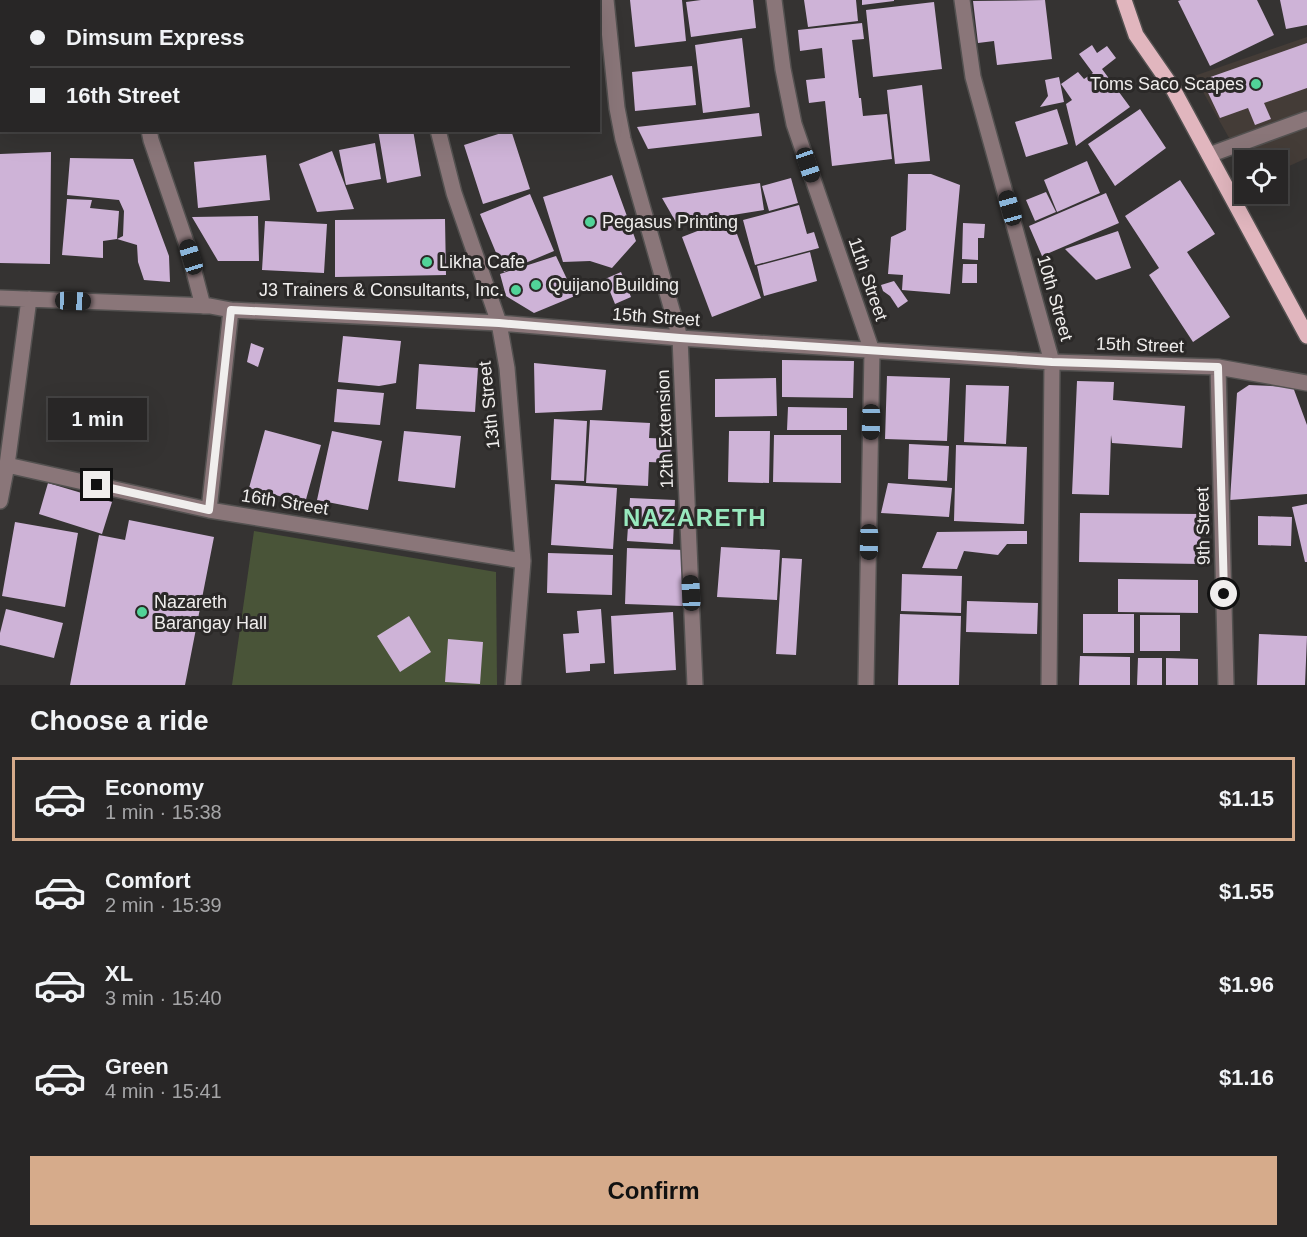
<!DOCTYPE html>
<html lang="en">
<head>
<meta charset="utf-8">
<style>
	body { margin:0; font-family:Arial,sans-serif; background:#302e2e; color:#f1f3f6; height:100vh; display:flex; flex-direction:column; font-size:22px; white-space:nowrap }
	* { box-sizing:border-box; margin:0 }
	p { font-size:20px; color:#a5a5a7 }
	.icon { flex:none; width:33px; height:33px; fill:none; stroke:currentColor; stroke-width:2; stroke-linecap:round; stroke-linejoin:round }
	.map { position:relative; height:685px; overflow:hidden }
	.side { display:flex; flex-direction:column; background:#282626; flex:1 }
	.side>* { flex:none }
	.banner { position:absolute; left:0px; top:0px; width:600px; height:132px; box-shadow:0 6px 24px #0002,0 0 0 2px #444343; display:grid; align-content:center; height:132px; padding:0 30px; background:#282626 }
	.tools { position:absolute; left:1234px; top:150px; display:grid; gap:12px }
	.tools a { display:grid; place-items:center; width:54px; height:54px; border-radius:0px; background:#282626; box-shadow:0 6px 24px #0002,0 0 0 2px #444343; font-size:30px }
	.end { position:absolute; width:27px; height:27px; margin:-14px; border:8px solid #f0eeed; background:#111; box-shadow:0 0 0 3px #111 }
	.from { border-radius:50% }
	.bubble { position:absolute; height:42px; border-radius:0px; background:#282626; box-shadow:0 6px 24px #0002,0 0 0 2px #444343; font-size:20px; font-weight:800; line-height:42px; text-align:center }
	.car { position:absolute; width:18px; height:36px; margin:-18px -9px; border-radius:8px; box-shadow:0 0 4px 2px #0007; background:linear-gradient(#222 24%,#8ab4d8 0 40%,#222 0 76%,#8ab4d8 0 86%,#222 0) }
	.banner b { display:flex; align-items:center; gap:21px; height:57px; font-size:22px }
	.banner b+b { border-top:2px solid #444343 }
	.banner i { width:15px; height:15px; background:#f1f3f6 }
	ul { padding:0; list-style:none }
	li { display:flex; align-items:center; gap:18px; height:84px; margin:0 12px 9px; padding:0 18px; border:3px solid transparent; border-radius:0px }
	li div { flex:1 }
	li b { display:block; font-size:22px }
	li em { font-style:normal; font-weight:800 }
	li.active { border-color:#d6ab8b }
	li>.icon { width:54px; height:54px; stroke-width:1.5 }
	h2 { padding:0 30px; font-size:27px; line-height:72px }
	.primary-button { display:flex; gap:12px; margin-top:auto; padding:12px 30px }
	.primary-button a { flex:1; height:69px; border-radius:0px; background:#d6ab8b; color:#111; font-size:24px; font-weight:800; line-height:69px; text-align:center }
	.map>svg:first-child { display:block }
</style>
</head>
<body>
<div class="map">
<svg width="1307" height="685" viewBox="0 0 1307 685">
	<rect width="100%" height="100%" fill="#353332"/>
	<path fill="#443c37" d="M 1307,37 L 1307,158 L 1278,171 L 1278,160 L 1245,160 L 1245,166 L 1194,76 Z"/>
	<path fill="#495438" d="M 254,531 L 496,572 L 497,685 L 232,685 Z"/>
	<path fill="#ceb3d7" d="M 630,0 L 682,0 L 686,41 L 635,47 Z
		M 701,0 L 753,0 L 756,28 L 691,37 L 686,2 Z
		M 804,0 L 856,0 L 858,21 L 808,27 Z
		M 862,0 L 894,0 L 894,1 L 862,5 Z
		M 1045,0 L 1052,59 L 997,65 L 994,41 L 978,43 L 973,1 Z
		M 1181,0 L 1257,0 L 1274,35 L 1210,66 L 1178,1 Z
		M 1280,0 L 1307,0 L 1307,25 L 1286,29 Z
		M 934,2 L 942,69 L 873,77 L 866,10 Z
		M 862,23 L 864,39 L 852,40 L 859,98 L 861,98 L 863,116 L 887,114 L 892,159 L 832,166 L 825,101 L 809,103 L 806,80 L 825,78 L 822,48 L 800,51 L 798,30 Z
		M 742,38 L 750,107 L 703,113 L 695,45 Z
		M 1307,43 L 1307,88 L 1264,103 L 1271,119 L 1255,125 L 1248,108 L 1220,118 L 1202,80 Z
		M 1092,45 L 1097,53 L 1107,46 L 1116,58 L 1102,69 L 1130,107 L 1076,146 L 1066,104 L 1072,100 L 1061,84 L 1078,72 L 1084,79 L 1093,73 L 1079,54 Z
		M 692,66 L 696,105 L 635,111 L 632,72 Z
		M 1059,77 L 1064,102 L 1040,107 L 1048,96 L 1045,80 Z
		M 922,85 L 930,161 L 895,164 L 887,90 Z
		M 1057,109 L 1068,144 L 1026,157 L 1015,122 Z
		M 1140,109 L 1166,148 L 1115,186 L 1088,144 Z
		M 759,113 L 762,136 L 648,149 L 637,127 Z
		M 378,130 L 413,130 L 421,176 L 387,183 Z
		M 511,130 L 530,189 L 483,204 L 464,145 Z
		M 375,143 L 381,179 L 346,185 L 339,150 Z
		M 332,151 L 354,209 L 317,212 L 299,164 Z
		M 51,152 L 50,264 L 0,263 L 0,154 Z
		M 266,155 L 270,200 L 198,208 L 194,162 Z
		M 70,158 L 133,159 L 169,256 L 170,282 L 144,280 L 138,262 L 137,245 L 117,239 L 103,241 L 103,258 L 62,255 L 67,199 L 92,200 L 90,208 L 119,211 L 117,239 L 123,236 L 124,211 L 119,200 L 67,195 Z
		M 1087,161 L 1100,193 L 1057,212 L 1044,180 Z
		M 908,174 L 931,174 L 960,185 L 950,294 L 902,290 L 903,275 L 888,274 L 891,237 L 906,230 Z
		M 612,175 L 636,241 L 612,268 L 590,261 L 563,262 L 543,197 Z
		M 791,178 L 798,203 L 769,211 L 762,186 Z
		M 1180,180 L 1215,234 L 1187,252 L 1230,317 L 1193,342 L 1149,275 L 1159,268 L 1125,216 Z
		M 760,183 L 764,210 L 677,224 L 662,198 Z
		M 1046,192 L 1056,212 L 1035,221 L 1026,200 Z
		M 1106,193 L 1119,223 L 1042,256 L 1029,226 Z
		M 530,194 L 554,251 L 504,272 L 480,214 Z
		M 799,205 L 807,234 L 814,232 L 819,248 L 755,265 L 743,220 Z
		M 258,216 L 259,261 L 218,261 L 192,217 Z
		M 731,218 L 761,298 L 712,317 L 682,237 Z
		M 445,219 L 446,275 L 335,277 L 335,220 Z
		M 265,221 L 327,224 L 324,273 L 262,270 Z
		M 963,223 L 985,224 L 984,238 L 978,238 L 978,260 L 962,259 Z
		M 1118,231 L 1131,268 L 1096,280 L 1065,249 Z
		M 810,252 L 817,281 L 764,296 L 757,266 Z
		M 556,256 L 575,296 L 534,313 L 506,296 L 500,274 Z
		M 963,264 L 977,264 L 977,283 L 962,283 Z
		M 621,272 L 631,297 L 615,304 L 605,279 Z
		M 894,281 L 908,301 L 898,308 L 890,296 L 883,291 L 881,285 Z
		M 343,336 L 401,341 L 396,383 L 379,386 L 338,382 Z
		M 251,343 L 264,348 L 258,367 L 247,362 Z
		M 782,360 L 854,361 L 853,398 L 782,397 Z
		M 534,363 L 606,370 L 602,410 L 535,413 Z
		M 419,364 L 478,368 L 475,412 L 416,409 Z
		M 887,376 L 950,378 L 947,441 L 885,439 Z
		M 776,378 L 777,416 L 715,417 L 715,379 Z
		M 1077,381 L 1114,382 L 1113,400 L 1185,406 L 1182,448 L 1112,443 L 1111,435 L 1109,495 L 1072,494 Z
		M 966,385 L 1009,386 L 1006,444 L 964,442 Z
		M 1249,385 L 1293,387 L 1307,425 L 1307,494 L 1230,500 L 1237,393 Z
		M 337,389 L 384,393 L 380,425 L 334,422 Z
		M 788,407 L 847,408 L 847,430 L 787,430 Z
		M 554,419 L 587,421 L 584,481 L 551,480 Z
		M 590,420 L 650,423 L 649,438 L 671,439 L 670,463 L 649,462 L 648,486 L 586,483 Z
		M 265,430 L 321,445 L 305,503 L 249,488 Z
		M 332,431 L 382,441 L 368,510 L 317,500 Z
		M 404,431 L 461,436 L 455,488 L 398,481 Z
		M 729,431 L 770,431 L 769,483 L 728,482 Z
		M 774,435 L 841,435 L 841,483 L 773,482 Z
		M 909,444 L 949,446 L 947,481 L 908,479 Z
		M 956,445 L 1027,447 L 1024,524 L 954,521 Z
		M 48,483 L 112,502 L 102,534 L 39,514 Z
		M 888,483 L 952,488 L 949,517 L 881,513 Z
		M 555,484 L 617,488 L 613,549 L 551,545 Z
		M 630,498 L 675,500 L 673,544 L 627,541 Z
		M 1307,504 L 1307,562 L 1305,562 L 1292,507 Z
		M 1080,513 L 1201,514 L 1200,564 L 1079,562 Z
		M 1258,516 L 1292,517 L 1291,546 L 1258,545 Z
		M 129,520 L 214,537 L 185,685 L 70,685 L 99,535 L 125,540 Z
		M 15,522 L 78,533 L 65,607 L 2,596 Z
		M 1027,531 L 1027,544 L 1007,544 L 998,555 L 964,551 L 957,569 L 922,568 L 937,532 Z
		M 721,547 L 780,550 L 777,600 L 717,597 Z
		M 627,548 L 685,550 L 683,606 L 625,604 Z
		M 548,553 L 613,555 L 612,595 L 547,593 Z
		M 782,558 L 802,559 L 796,655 L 776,654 Z
		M 902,574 L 962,576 L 961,613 L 901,611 Z
		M 1118,579 L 1198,580 L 1198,613 L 1118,612 Z
		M 967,601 L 1038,603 L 1037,634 L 966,632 Z
		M 6,609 L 63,623 L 54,658 L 0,645 L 0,633 Z
		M 601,609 L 605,663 L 590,664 L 590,671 L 566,673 L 563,634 L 579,633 L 577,611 Z
		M 673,612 L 676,670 L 614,674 L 611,616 Z
		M 900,614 L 961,616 L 959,685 L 898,685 Z
		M 1083,614 L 1134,614 L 1134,653 L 1083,653 Z
		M 1140,615 L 1180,615 L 1180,651 L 1140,651 Z
		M 409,616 L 431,652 L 400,672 L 377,636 Z
		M 1259,634 L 1307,636 L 1305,685 L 1257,685 Z
		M 448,639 L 483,642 L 480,684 L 445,682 Z
		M 1080,656 L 1130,657 L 1130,685 L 1079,685 Z
		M 1138,658 L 1162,658 L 1162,685 L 1137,685 Z
		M 1166,658 L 1198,659 L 1198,685 L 1166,685 Z"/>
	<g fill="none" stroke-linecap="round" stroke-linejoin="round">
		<g stroke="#535150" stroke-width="18">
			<path id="minor" d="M 132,0 L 132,2
				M 416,0 L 416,2
				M 606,0 L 617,108 L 623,139 L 680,338 L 695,685
				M 774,0 L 783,69 L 794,124 L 872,351 L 866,685
				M 962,0 L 973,77 L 1052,362 L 1049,685
				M 149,130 L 151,140 L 187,245 L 203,306
				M 438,130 L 454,193 L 499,323 L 507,368 L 523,561 L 513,685
				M 1209,155 L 1307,119
				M 0,298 L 210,306 L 231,310 L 499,323 L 680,338 L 1052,362 L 1218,367 L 1307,383
				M 1218,367 L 1226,685
				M 7,465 L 209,510 L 523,561
				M 0,501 L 7,465 L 29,299
				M 209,510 L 231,310"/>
		</g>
		<g stroke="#535150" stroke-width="18">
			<path id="major" d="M 1124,0 L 1136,35 L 1172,87 L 1307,336"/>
		</g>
		<use href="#minor" stroke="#8a7679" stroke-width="15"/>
		<use href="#major" stroke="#e1b6be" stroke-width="15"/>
	</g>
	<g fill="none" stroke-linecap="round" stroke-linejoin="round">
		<path stroke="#f0eeed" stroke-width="8" d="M 97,485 L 209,510 L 231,310 L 499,323 L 680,338 L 1052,362 L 1218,367 L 1224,594"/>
	</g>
	<g fill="#51d398" stroke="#2b2928" stroke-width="2">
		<circle cx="1256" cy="84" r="6"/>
		<circle cx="590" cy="222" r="6"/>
		<circle cx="427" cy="262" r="6"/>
		<circle cx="536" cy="285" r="6"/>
		<circle cx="516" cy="290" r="6"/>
		<circle cx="142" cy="612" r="6"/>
	</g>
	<g text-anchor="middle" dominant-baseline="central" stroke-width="6" stroke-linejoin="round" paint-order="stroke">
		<g font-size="18" fill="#f0eeed" stroke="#2b2928" text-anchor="start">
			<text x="1244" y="84" text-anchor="end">Toms Saco Scapes</text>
			<text x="602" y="222">Pegasus Printing</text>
			<text x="439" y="262">Likha Cafe</text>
			<text x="548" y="285">Quijano Building</text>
			<text x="504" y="290" text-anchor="end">J3 Trainers &amp; Consultants, Inc.</text>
			<text x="154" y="602">Nazareth<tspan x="154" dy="21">Barangay Hall</tspan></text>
		</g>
		<g font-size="18" fill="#f0eeed" stroke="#2b2928">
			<text transform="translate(868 279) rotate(71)">11th Street</text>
			<text transform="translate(1055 298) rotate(74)">10th Street</text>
			<text transform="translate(656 317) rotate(4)">15th Street</text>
			<text transform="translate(1140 345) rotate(2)">15th Street</text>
			<text transform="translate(489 405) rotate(-96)">13th Street</text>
			<text transform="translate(665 429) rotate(-92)">12th Extension</text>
			<text transform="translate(285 502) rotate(9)">16th Street</text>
			<text transform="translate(1203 526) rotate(-91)">9th Street</text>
		</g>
		<g font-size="24" font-weight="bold" letter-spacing="1.5" fill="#98e9be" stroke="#2b2928">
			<text x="695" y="517">NAZARETH</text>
		</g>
	</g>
</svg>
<div class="tools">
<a><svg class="icon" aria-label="locate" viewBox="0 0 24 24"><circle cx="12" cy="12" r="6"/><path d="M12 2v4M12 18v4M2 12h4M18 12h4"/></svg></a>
</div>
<i class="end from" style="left:1224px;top:594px"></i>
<i class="end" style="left:97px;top:485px"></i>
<div class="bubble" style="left:48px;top:398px;width:99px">1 min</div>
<i class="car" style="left:808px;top:165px;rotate:161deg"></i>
<i class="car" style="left:1010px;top:208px;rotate:344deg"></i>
<i class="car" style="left:191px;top:257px;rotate:343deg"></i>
<i class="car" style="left:73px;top:301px;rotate:92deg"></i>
<i class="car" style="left:871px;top:422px;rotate:181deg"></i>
<i class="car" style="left:869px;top:542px;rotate:181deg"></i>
<i class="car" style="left:691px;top:593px;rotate:357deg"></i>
<div class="banner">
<b><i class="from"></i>Dimsum Express</b>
<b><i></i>16th Street</b>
</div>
</div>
<section class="side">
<h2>Choose a ride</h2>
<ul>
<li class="active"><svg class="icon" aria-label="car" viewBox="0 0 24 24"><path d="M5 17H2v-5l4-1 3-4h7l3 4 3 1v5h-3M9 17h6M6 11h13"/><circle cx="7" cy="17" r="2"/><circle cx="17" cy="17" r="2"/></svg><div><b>Economy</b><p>1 min · 15:38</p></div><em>$1.15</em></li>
<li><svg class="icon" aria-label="car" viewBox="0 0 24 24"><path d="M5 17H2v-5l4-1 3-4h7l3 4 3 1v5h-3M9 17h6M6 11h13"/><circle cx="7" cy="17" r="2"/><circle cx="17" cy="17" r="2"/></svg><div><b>Comfort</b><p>2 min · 15:39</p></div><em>$1.55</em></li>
<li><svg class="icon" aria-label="car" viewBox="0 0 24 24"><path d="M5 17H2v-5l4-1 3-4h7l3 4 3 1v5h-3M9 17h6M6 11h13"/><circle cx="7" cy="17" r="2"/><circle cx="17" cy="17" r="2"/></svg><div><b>XL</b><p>3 min · 15:40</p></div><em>$1.96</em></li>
<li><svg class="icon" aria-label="car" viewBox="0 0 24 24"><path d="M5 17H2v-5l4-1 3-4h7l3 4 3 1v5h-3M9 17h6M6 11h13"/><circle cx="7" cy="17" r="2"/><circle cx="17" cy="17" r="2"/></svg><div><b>Green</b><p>4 min · 15:41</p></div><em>$1.16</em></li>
</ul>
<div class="primary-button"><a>Confirm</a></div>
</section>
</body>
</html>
